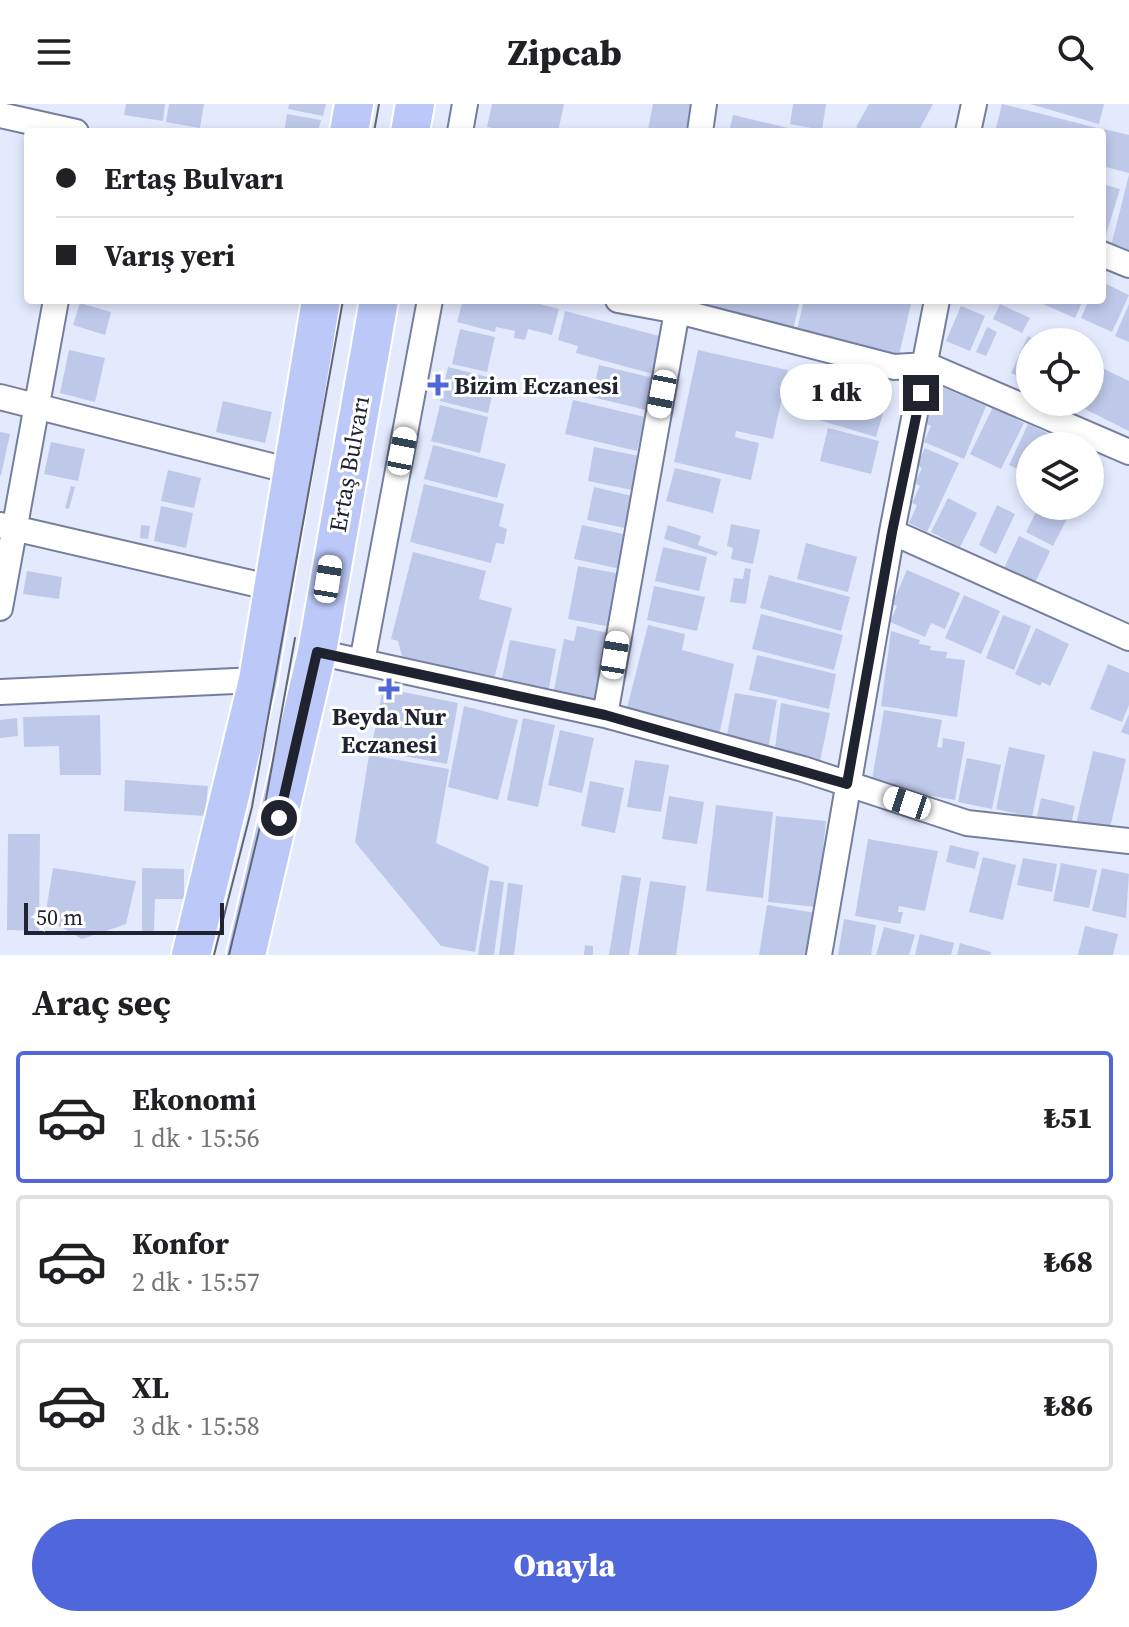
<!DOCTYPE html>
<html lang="tr">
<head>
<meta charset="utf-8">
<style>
	body { margin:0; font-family:"Source Serif 4",serif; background:#f2f2f2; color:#202124; height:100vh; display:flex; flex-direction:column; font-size:30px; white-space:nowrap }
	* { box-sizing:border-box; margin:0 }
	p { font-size:26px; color:#757577 }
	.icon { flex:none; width:44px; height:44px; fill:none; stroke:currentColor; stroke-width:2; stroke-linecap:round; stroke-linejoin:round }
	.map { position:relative; height:851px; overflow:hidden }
	.panel { display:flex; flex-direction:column; background:#fff; flex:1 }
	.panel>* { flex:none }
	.top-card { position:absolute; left:24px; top:24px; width:1082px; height:176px; border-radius:8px; box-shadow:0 4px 12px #0003; display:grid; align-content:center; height:176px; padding:0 32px; background:#fff }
	.controls { position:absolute; left:1016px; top:224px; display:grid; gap:16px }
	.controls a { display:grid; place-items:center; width:88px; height:88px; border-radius:50%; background:#fff; box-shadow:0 4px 12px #0003; font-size:40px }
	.scale { position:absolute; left:24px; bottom:20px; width:200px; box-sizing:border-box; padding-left:8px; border:4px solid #1f232f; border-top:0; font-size:22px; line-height:28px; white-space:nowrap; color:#1f232f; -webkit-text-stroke:6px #fff; paint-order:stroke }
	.end { position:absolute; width:36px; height:36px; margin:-18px; border:10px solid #1f232f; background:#fff; box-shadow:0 0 0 4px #fff }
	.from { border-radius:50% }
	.bubble { position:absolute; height:56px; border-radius:28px; background:#fff; box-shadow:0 4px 12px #0003; font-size:26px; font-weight:800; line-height:56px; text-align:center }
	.car { position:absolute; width:24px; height:48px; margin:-24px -12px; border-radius:10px; box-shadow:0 0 6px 2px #0007; background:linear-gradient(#fff 24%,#345 0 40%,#fff 0 76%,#345 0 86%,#fff 0) }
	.top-card b { display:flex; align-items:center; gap:28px; height:76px; font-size:30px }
	.top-card b+b { border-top:2px solid #e0e0e0 }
	.top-card i { width:20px; height:20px; background:#202124 }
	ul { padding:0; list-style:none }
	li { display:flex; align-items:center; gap:24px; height:132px; margin:0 16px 12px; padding:0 16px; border:4px solid #e0e0e0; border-radius:8px }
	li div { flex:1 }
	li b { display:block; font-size:30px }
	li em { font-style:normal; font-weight:800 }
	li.current { border-color:#5066db }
	li>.icon { width:72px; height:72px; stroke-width:1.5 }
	h2 { padding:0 32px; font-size:36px; line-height:96px }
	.button { display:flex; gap:16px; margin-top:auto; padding:16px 32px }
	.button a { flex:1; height:92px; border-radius:48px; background:#5066db; color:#fff; font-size:32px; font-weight:800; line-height:92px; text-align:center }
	header { display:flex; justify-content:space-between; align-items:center; height:104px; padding:0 32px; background:#fff; font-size:36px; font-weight:800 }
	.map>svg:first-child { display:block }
</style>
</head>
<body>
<header><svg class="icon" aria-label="menu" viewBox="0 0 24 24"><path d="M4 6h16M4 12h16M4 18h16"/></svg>Zipcab<svg class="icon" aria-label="search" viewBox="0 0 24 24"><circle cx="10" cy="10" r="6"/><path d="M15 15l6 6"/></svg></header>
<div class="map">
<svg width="1129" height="851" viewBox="0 0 1129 851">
	<rect width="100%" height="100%" fill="#e3eafe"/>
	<path fill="#bec8e9" d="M 126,0 L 165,0 L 163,17 L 124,11 Z
		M 169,0 L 204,0 L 200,24 L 166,18 Z
		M 289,0 L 326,0 L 323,12 L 288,5 Z
		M 492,0 L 564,0 L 558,28 L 512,28 L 487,23 Z
		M 653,0 L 692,0 L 687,28 L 648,26 Z
		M 793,0 L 826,0 L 822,26 L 790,20 Z
		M 869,0 L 933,0 L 918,28 L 864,28 L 856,23 Z
		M 1002,0 L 1101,25 L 1100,28 L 995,28 Z
		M 1030,0 L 1104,0 L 1099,20 Z
		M 287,10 L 321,16 L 318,28 L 284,28 Z
		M 733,11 L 788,24 L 787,28 L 729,28 Z
		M 1104,25 L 1129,31 L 1129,69 L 1102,62 Z
		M 1129,71 L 1129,146 L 1111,142 Z
		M 1102,80 L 1120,85 L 1105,134 L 1102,133 Z
		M 1102,178 L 1129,191 L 1112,228 L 1081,214 L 1089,196 L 1102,196 Z
		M 463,196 L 524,196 L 559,205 L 552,231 L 528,225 L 525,236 L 514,234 L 515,227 L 496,223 L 495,228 L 457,218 Z
		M 697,196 L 800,196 L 793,226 L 696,202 Z
		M 804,196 L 912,196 L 898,255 L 796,230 Z
		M 1045,196 L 1083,196 L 1075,214 L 1043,200 Z
		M 80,199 L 111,208 L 105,231 L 73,221 Z
		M 1000,200 L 1030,214 L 1022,229 L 993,215 Z
		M 1129,200 L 1129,238 L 1115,232 Z
		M 961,202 L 985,212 L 970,247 L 946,237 Z
		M 565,207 L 663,233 L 653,270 L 576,249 L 578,242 L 558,236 Z
		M 987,223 L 997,228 L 986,252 L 976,248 Z
		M 460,225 L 495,233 L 487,268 L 452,260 Z
		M 1028,232 L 1040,238 L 1030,238 L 1030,278 L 1011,269 Z
		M 69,246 L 105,254 L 95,298 L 60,289 Z
		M 698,246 L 788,266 L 773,335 L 736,327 L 735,333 L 759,339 L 751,376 L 674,358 Z
		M 599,261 L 653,274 L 646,306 L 592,293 Z
		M 448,263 L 496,275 L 488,309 L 440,297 Z
		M 1100,263 L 1129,277 L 1129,327 L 1081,303 L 1083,298 L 1090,298 L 1090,284 Z
		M 793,269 L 887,296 L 876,333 L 802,311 L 804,306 L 784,300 Z
		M 937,281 L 986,302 L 964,355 L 924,338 L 931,322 L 926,320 L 933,302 L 928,300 Z
		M 573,296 L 645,313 L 637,347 L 565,330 Z
		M 223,297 L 272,308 L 265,339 L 216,328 Z
		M 440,301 L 488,313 L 480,349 L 431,337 Z
		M 993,303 L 1024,319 L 1001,365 L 970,350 Z
		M 1028,320 L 1060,335 L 1056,342 L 1030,342 L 1030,371 L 1009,361 Z
		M 828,324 L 879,337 L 871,370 L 820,357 Z
		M 0,328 L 10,330 L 1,371 L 0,371 Z
		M 51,338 L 85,345 L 78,377 L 44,370 Z
		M 433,341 L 506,360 L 497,394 L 424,375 Z
		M 594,343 L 639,352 L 632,386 L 588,377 Z
		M 925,344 L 959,359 L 927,428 L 909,419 L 917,401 L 912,399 L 920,382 L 915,379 L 922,364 L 917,361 Z
		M 675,364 L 721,375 L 713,409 L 666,397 Z
		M 168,366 L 201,374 L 194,404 L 161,397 Z
		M 424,380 L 504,400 L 499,422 L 507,425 L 504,440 L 496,439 L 491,459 L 410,438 Z
		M 71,382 L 75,383 L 69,405 L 65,404 Z
		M 594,383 L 632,392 L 625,424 L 587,416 Z
		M 948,394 L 977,409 L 960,443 L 931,428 Z
		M 997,401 L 1015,410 L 996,450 L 979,441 Z
		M 161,402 L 193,409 L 186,444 L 154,437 Z
		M 1039,402 L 1061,402 L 1071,407 L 1053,442 L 1026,428 Z
		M 731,420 L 760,426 L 753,460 L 731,455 L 733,444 L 727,442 Z
		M 141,421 L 150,422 L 148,435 L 140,434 Z
		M 582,421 L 628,431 L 621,465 L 574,455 Z
		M 668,421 L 701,432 L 698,441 L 718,448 L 716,452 L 664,435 Z
		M 1019,432 L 1050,447 L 1035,479 L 1004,464 Z
		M 806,439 L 857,453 L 848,488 L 797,475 Z
		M 663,443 L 707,453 L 699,487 L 655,477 Z
		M 413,448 L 486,467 L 479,495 L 512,504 L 494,575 L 402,552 L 398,537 L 391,535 Z
		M 578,462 L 621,470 L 611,523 L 568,515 Z
		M 745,464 L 751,465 L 746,500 L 730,498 L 734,474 L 743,475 Z
		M 907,466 L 960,489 L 945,525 L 931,519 L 925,533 L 890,518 L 897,502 L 892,500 Z
		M 27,467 L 62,473 L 59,495 L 23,490 Z
		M 769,471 L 850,493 L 841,527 L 760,504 Z
		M 654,482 L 705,493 L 697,527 L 647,516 Z
		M 964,491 L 1000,507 L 981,550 L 945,534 Z
		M 761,510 L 843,531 L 834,566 L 752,545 Z
		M 1003,511 L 1031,522 L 1014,566 L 986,554 Z
		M 648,521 L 685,530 L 682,546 L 734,560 L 719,632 L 626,608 Z
		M 577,522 L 608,529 L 593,600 L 553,591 L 564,535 L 574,537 Z
		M 1036,524 L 1069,540 L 1050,582 L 1042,578 L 1040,582 L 1015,570 Z
		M 891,527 L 920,536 L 919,540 L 931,542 L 930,546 L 947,548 L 946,554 L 965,556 L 957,613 L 881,602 Z
		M 510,536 L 556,545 L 548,589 L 501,580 Z
		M 757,551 L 836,570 L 829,605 L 749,586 Z
		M 1108,560 L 1129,569 L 1129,601 L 1122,618 L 1090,605 Z
		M 383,584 L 458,599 L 447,660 L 371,646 Z
		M 735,589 L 777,596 L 768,645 L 726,637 Z
		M 781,599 L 830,609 L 819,662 L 774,652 Z
		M 464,602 L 518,616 L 498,696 L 448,683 Z
		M 884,606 L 942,616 L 937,643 L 942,644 L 943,634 L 965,638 L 955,696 L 871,681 Z
		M 1129,610 L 1129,631 L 1121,628 Z
		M 100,611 L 101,671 L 60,671 L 59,642 L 24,643 L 23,613 Z
		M 17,614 L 18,632 L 0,634 L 0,616 Z
		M 523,614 L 555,621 L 538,703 L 507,696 Z
		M 560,626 L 594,634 L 582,689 L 548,681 Z
		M 1009,643 L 1045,651 L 1032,713 L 996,705 Z
		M 1093,647 L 1126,655 L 1109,728 L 1076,720 Z
		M 369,651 L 449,665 L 436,739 L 489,763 L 475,848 L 441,842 L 355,738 Z
		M 967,654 L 1001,661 L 992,705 L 958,698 Z
		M 635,656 L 669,661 L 661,708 L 627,703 Z
		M 125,676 L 208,682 L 205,712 L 124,707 Z
		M 590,677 L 624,684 L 615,729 L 581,722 Z
		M 669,692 L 704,698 L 697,740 L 662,735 Z
		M 1041,694 L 1075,702 L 1071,721 L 1037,713 Z
		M 716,701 L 773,708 L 763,794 L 706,787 Z
		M 776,712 L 826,717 L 817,803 L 768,798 Z
		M 8,730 L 40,730 L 39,827 L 7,826 Z
		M 868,735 L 938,747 L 925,807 L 899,802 L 898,808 L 903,808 L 900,820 L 855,812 Z
		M 950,741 L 979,748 L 975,765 L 946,758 Z
		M 983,753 L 1016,761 L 1003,816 L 969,808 Z
		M 1023,754 L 1057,760 L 1052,788 L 1017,781 Z
		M 1061,759 L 1097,766 L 1089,804 L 1053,797 Z
		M 53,764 L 136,777 L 126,820 L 82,835 L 45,814 Z
		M 142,764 L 184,765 L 184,795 L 155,795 L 154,827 L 142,827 Z
		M 1102,764 L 1129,770 L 1126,814 L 1092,807 Z
		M 622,771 L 641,774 L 629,851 L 609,851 Z
		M 490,776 L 504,778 L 494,851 L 478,851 Z
		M 650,777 L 686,782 L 676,851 L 638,851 Z
		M 508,779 L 523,781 L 514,851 L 499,851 Z
		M 767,801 L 816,809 L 810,851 L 759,851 Z
		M 844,815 L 876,821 L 871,851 L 838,851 Z
		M 1085,822 L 1118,830 L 1113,851 L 1078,851 Z
		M 884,823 L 915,831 L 909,851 L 876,851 Z
		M 920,830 L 954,839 L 951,851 L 915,851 Z
		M 960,839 L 991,848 L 990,851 L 957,851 Z
		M 585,841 L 593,842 L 593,851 L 584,851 Z"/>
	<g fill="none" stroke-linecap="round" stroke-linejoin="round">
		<g stroke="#757f9d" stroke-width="28">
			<path id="street" d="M 0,11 L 76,28
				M 460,28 L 465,0
				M 700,28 L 704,0
				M 968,28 L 974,0
				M 1102,150 L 1129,161
				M 618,196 L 678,207 L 894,263 L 927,261 L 1129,348
				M 937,196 L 892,428 L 1129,534
				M 0,293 L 291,367
				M 0,421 L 273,484
				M 0,504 L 56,196
				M 317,548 L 605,611 L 679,196
				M 362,558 L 430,196
				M 0,588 L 258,576
				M 605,611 L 803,665 L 967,719 L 1129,737
				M 819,851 L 892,428"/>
		</g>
		<g stroke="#fff" stroke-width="42">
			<path id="primary" d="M 349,28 L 354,0
				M 410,28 L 415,0
				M 191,851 L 258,576 L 321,196
				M 246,851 L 317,548 L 379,196"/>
		</g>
		<use href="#street" stroke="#fff" stroke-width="24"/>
		<use href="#primary" stroke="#bcc9f8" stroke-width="38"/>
		<path stroke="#616675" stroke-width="2" d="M 374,28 L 379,0
			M 214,851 L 252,703 L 343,196
			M 229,851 L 264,706 L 295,534"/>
	</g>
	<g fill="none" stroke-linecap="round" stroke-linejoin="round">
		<path stroke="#1f232f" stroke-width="10" d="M 279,714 L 317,548 L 605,611 L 847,680 L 892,428 L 921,289"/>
	</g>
	<g fill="#5066db" stroke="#fff" stroke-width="3">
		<path d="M434 269h8v8h8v8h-8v8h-8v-8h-8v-8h8z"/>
		<path d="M385 573h8v8h8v8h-8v8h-8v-8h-8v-8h8z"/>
	</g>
	<g text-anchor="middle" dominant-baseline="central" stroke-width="6" stroke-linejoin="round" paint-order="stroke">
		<g font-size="24" font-weight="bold" fill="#1f232f" stroke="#fff" text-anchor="start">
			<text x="454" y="281">Bizim Eczanesi</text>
			<text x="389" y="612" text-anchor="middle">Beyda Nur<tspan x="389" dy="28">Eczanesi</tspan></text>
		</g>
		<g font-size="24" fill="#1f232f" stroke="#fff">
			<text transform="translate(349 360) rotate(-80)">Ertaş Bulvarı</text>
		</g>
	</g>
</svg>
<div class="controls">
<a><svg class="icon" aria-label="locate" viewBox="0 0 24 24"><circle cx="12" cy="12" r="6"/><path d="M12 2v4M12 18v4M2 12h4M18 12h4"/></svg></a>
<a><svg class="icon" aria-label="layers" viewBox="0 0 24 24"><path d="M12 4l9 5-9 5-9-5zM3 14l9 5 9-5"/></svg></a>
</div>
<div class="scale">50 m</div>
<i class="end from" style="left:279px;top:714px"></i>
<i class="end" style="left:921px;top:289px"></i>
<div class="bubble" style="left:780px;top:260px;width:112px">1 dk</div>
<i class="car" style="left:662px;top:290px;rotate:191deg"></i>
<i class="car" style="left:402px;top:347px;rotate:11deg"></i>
<i class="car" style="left:328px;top:475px;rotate:9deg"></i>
<i class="car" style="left:615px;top:551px;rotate:9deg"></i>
<i class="car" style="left:907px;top:699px;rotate:288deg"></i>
<div class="top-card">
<b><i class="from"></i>Ertaş Bulvarı</b>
<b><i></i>Varış yeri</b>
</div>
</div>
<section class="panel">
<h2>Araç seç</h2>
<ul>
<li class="current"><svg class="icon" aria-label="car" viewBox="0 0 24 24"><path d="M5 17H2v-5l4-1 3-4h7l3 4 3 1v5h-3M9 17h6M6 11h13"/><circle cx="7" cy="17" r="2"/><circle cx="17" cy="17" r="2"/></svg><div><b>Ekonomi</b><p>1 dk · 15:56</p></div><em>₺51</em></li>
<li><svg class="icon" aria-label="car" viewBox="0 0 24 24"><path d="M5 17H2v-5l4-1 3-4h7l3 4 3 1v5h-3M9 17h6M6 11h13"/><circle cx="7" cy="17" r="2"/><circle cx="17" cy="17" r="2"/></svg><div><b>Konfor</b><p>2 dk · 15:57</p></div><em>₺68</em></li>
<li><svg class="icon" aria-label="car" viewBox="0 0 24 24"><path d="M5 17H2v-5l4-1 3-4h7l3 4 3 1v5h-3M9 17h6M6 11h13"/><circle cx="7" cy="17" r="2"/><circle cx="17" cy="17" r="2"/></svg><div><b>XL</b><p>3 dk · 15:58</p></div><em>₺86</em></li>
</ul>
<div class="button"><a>Onayla</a></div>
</section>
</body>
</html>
